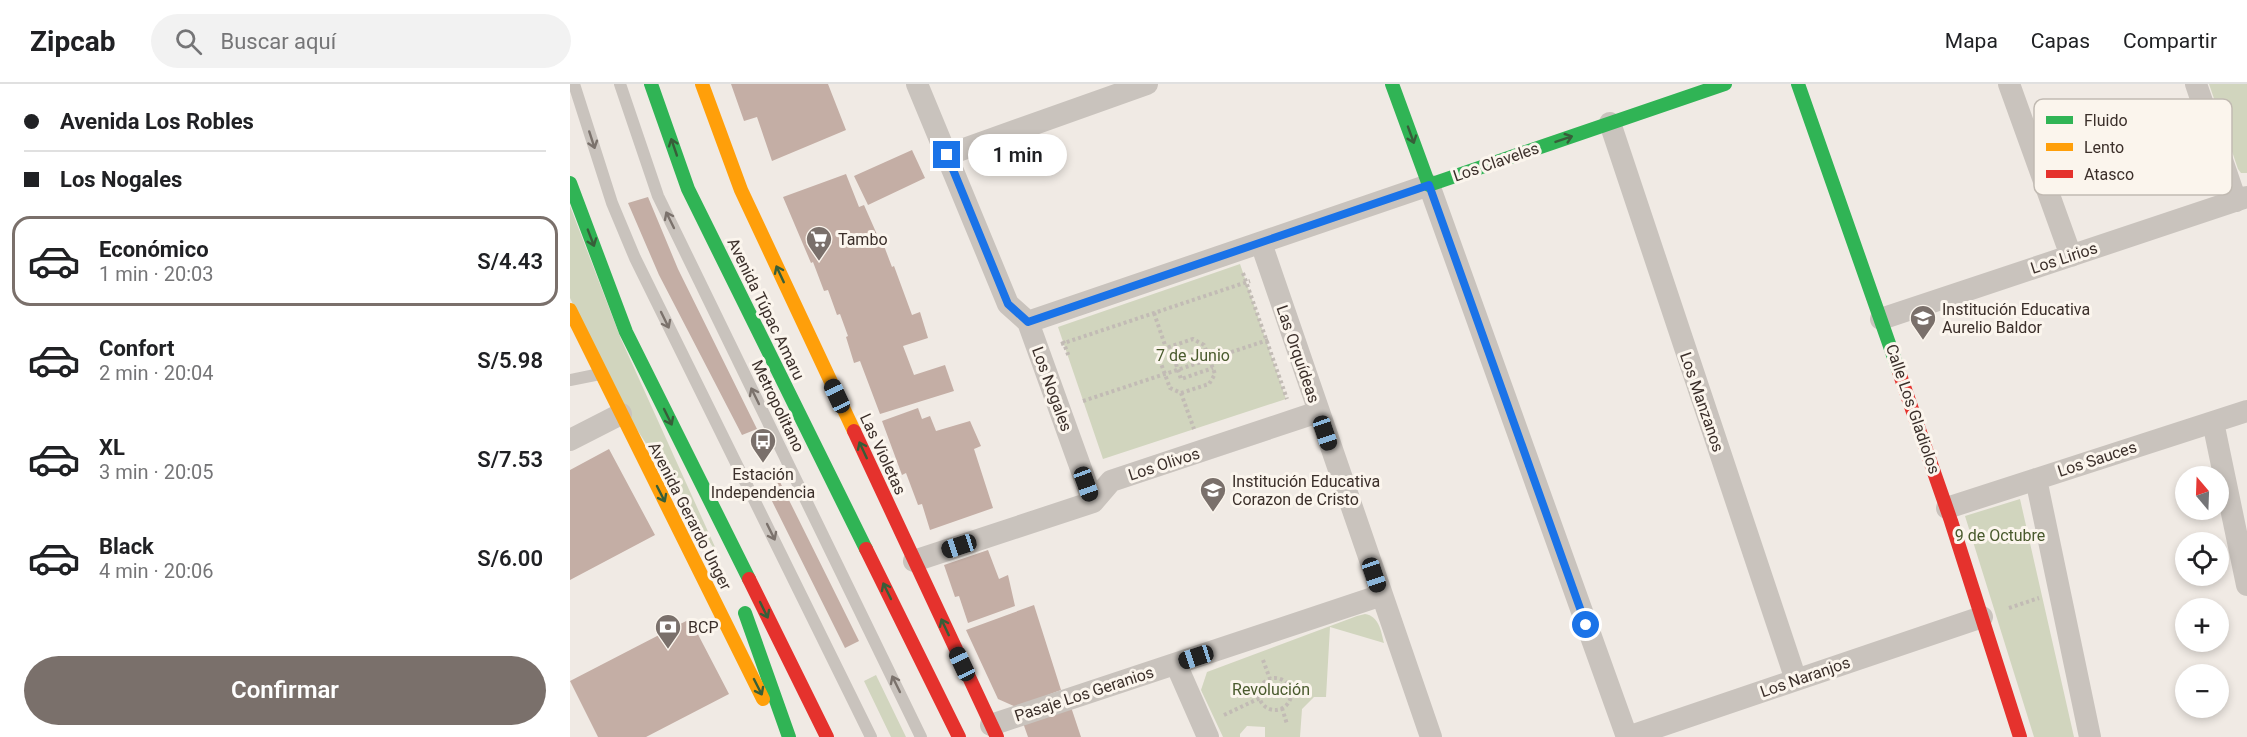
<!DOCTYPE html>
<html lang="es">
<head>
<meta charset="utf-8">
<style>
	body { margin:0; font-family:Roboto,sans-serif; background:#f2f2f2; color:#202124; height:100vh; display:flex; flex-direction:column; font-size:22px; white-space:nowrap }
	* { box-sizing:border-box; margin:0 }
	p { font-size:20px; color:#757577 }
	.icon { flex:none; width:33px; height:33px; fill:none; stroke:currentColor; stroke-width:2; stroke-linecap:round; stroke-linejoin:round }
	.map { position:relative; flex:1; overflow:hidden }
	.drawer { display:flex; flex-direction:column; background:#fff; width:570px }
	.drawer>* { flex:none }
	.top-card { display:grid; align-content:center; height:132px; padding:0 24px; background:#fff }
	.needle { width:39px; rotate:341deg }
	.buttons { position:absolute; left:1605px; top:382px; display:grid; gap:12px }
	.buttons a { display:grid; place-items:center; width:54px; height:54px; border-radius:50%; background:#fff; box-shadow:0 3px 9px #0003; font-size:30px }
	.end { position:absolute; width:27px; height:27px; margin:-14px; border:8px solid #1a73e8; background:#fff; box-shadow:0 0 0 3px #fff }
	.from { border-radius:50% }
	.bubble { position:absolute; height:42px; border-radius:21px; background:#fff; box-shadow:0 3px 9px #0003; font-size:20px; font-weight:600; line-height:42px; text-align:center }
	.car { position:absolute; width:18px; height:36px; margin:-18px -9px; border-radius:8px; box-shadow:0 0 4px 2px #0007; background:linear-gradient(#222 24%,#8ab4d8 0 40%,#222 0 76%,#8ab4d8 0 86%,#222 0) }
	.top-card b { display:flex; align-items:center; gap:21px; height:57px; font-size:22px }
	.top-card b+b { border-top:2px solid #e0e0e0 }
	.top-card i { width:15px; height:15px; background:#202124 }
	ul { padding:0; list-style:none }
	li { display:flex; align-items:center; gap:18px; height:90px; margin:0 12px 9px; padding:0 12px; border:3px solid transparent; border-radius:18px }
	li div { flex:1 }
	li b { display:block; font-size:22px }
	li em { font-style:normal; font-weight:600 }
	li.selected { border-color:#7a706b }
	li>.icon { width:54px; height:54px; stroke-width:1.5 }
	.primary-button { display:flex; gap:12px; margin-top:auto; padding:12px 24px }
	.primary-button a { flex:1; height:69px; border-radius:36px; background:#7a706b; color:#fff; font-size:24px; font-weight:600; line-height:69px; text-align:center }
	header { display:flex; align-items:center; gap:36px; box-sizing:border-box; height:84px; padding:0 30px; background:#fff; border-bottom:2px solid #e0e0e0 }
	header strong { font-size:28px }
	nav { display:flex; gap:33px; margin-inline-start:auto; font-size:21px }
	.search { width:420px; height:54px; background:#f2f2f2; display:flex; align-items:center; gap:15px; box-sizing:border-box; padding:0 21px; border-radius:33px; color:#757577; font-size:22px }
	main { display:flex; flex:1; min-height:0 }
	.map>svg:first-child { display:block }
</style>
</head>
<body>
<header>
<strong>Zipcab</strong>
<div class="search"><svg class="icon" aria-label="search" viewBox="0 0 24 24"><circle cx="10" cy="10" r="6"/><path d="M15 15l6 6"/></svg>Buscar aquí</div>
<nav><a>Mapa</a><a>Capas</a><a>Compartir</a></nav>
</header>
<main>
<section class="drawer">
<div class="top-card">
<b><i class="from"></i>Avenida Los Robles</b>
<b><i></i>Los Nogales</b>
</div>
<ul>
<li class="selected"><svg class="icon" aria-label="car" viewBox="0 0 24 24"><path d="M5 17H2v-5l4-1 3-4h7l3 4 3 1v5h-3M9 17h6M6 11h13"/><circle cx="7" cy="17" r="2"/><circle cx="17" cy="17" r="2"/></svg><div><b>Económico</b><p>1 min · 20:03</p></div><em>S/4.43</em></li>
<li><svg class="icon" aria-label="car" viewBox="0 0 24 24"><path d="M5 17H2v-5l4-1 3-4h7l3 4 3 1v5h-3M9 17h6M6 11h13"/><circle cx="7" cy="17" r="2"/><circle cx="17" cy="17" r="2"/></svg><div><b>Confort</b><p>2 min · 20:04</p></div><em>S/5.98</em></li>
<li><svg class="icon" aria-label="car" viewBox="0 0 24 24"><path d="M5 17H2v-5l4-1 3-4h7l3 4 3 1v5h-3M9 17h6M6 11h13"/><circle cx="7" cy="17" r="2"/><circle cx="17" cy="17" r="2"/></svg><div><b>XL</b><p>3 min · 20:05</p></div><em>S/7.53</em></li>
<li><svg class="icon" aria-label="car" viewBox="0 0 24 24"><path d="M5 17H2v-5l4-1 3-4h7l3 4 3 1v5h-3M9 17h6M6 11h13"/><circle cx="7" cy="17" r="2"/><circle cx="17" cy="17" r="2"/></svg><div><b>Black</b><p>4 min · 20:06</p></div><em>S/6.00</em></li>
</ul>
<div class="primary-button"><a>Confirmar</a></div>
</section>
<div class="map">
<svg width="1677" height="653" viewBox="0 0 1677 653">
	<rect width="100%" height="100%" fill="#f0eae4"/>
	<path fill="#d1d5be" d="M 1639,0 L 1677,0 L 1677,89 L 1671,89 L 1668,85 Z
		M 0,122 L 51,255 L 150,474 L 55,327 L 0,214 Z
		M 670,180 L 716,315 L 533,375 L 488,243 Z
		M 1450,415 L 1504,653 L 1464,653 L 1395,432 Z
		M 795,530 C 809,532 811,547 814,559 L 760,543 L 756,613 L 744,613 L 732,625 L 730,653 L 695,653 L 695,643 L 677,642 L 670,650 L 670,653 L 653,653 L 631,606 L 637,588 L 787,532 Z
		M 306,591 L 336,653 L 321,653 L 294,597 Z"/>
	<path fill="#c4aea5" d="M 161,0 L 258,0 L 276,46 L 202,77 L 187,33 L 174,37 Z
		M 342,66 L 355,94 L 298,121 L 284,92 Z
		M 276,90 L 289,123 L 294,121 L 309,155 L 311,154 L 322,183 L 324,182 L 342,231 L 350,228 L 358,254 L 333,262 L 344,291 L 375,281 L 384,307 L 310,330 L 290,277 L 284,279 L 276,253 L 278,252 L 270,230 L 267,231 L 258,206 L 254,207 L 243,178 L 241,179 L 213,113 Z
		M 78,113 L 108,185 L 187,345 L 172,351 L 89,191 L 58,119 Z
		M 348,324 L 352,335 L 360,332 L 366,347 L 400,337 L 411,362 L 404,365 L 423,424 L 360,446 L 352,420 L 348,421 L 336,389 L 332,391 L 312,337 Z
		M 39,365 L 85,451 L 0,496 L 0,386 Z
		M 210,398 L 289,557 L 275,564 L 196,405 Z
		M 418,466 L 429,495 L 438,491 L 445,522 L 398,539 L 389,512 L 385,513 L 374,481 Z
		M 464,521 L 491,606 L 446,623 L 428,615 L 396,546 Z
		M 120,535 L 159,610 L 76,653 L 28,653 L 0,597 Z
		M 500,620 L 511,653 L 458,653 L 452,636 Z"/>
	<g fill="none" stroke-linecap="round" stroke-linejoin="round">
		<path stroke="#c2bbb5" stroke-width="4" stroke-dasharray="3 3" stroke-linecap="butt" d="M 673,189 L 717,315
			M 584,229 L 596,264
			M 493,257 L 499,273
			M 491,260 L 680,197
			M 636,266 L 605,277 L 611,295 L 643,284
			M 611,309 L 639,300 L 645,290 L 634,261 L 623,255 L 596,264 L 590,277 L 600,304 L 611,309 L 624,345
			M 513,317 L 701,255
			M 1439,524 L 1469,514
			M 693,576 L 700,595
			M689 610a16 16 0 1 1 32 0a16 16 0 1 1-32 0Z
			M 712,624 L 717,640
			M 654,631 L 690,614"/>
		<path stroke="#c9c3bd" stroke-width="12" d="M 4,0 L 42,119 L 65,174 L 301,653
			M 50,0 L 88,112 L 351,653
			M 0,296 L 30,290"/>
		<path stroke="#c9c3bd" stroke-width="22" d="M 347,0 L 438,220 L 458,238 L 523,418
			M 1439,0 L 1501,172
			M 1626,0 L 1666,117
			M 1040,39 L 1226,596
			M 377,71 L 577,0
			M 691,159 L 861,653
			M 1311,235 L 1677,113
			M 458,238 L 859,101 L 1057,653
			M 1643,338 L 1677,501
			M 0,356 L 51,330
			M 1466,395 L 1520,653
			M 1377,424 L 1677,327
			M 344,477 L 523,418 L 541,397 L 748,328
			M 606,580 L 638,653
			M 421,641 L 812,511
			M 1058,653 L 1412,533"/>
		<path stroke="#30b455" stroke-width="14" d="M 81,0 L 118,105 L 296,465
			M 822,0 L 859,101 L 1155,0
			M 1228,0 L 1329,288
			M 0,99 L 56,248 L 179,495
			M 175,529 L 219,653"/>
		<path stroke="#ff9f0a" stroke-width="14" d="M 132,0 L 171,106 L 284,347
			M 0,226 L 193,615"/>
		<path stroke="#e5322d" stroke-width="14" d="M 1329,288 L 1381,437 L 1450,653
			M 284,347 L 427,653
			M 296,465 L 389,653
			M 179,495 L 257,653"/>
	</g>
	<defs><path id="oneway-shaft" d="M-6 0H5M1.5-3L5.5 0L1.5 3" fill="none" stroke-width="1.6" stroke-linecap="round" stroke-linejoin="round" transform="scale(1.5)"/></defs>
	<g stroke="#375e39">
		<use href="#oneway-shaft" transform="translate(841 51) rotate(70)"/>
		<use href="#oneway-shaft" transform="translate(994 55) rotate(-19)"/>
		<use href="#oneway-shaft" transform="translate(104 63) rotate(-109)"/>
		<use href="#oneway-shaft" transform="translate(21 154) rotate(69)"/>
		<use href="#oneway-shaft" transform="translate(210 190) rotate(-115)"/>
		<use href="#oneway-shaft" transform="translate(98 333) rotate(64)"/>
		<use href="#oneway-shaft" transform="translate(293 366) rotate(-115)"/>
		<use href="#oneway-shaft" transform="translate(91 410) rotate(63)"/>
		<use href="#oneway-shaft" transform="translate(317 507) rotate(-116)"/>
		<use href="#oneway-shaft" transform="translate(194 526) rotate(64)"/>
		<use href="#oneway-shaft" transform="translate(375 543) rotate(-115)"/>
		<use href="#oneway-shaft" transform="translate(188 603) rotate(63)"/>
	</g>
	<g stroke="#7b726c">
		<use href="#oneway-shaft" transform="translate(22 56) rotate(72)"/>
		<use href="#oneway-shaft" transform="translate(100 136) rotate(-116)"/>
		<use href="#oneway-shaft" transform="translate(95 236) rotate(64)"/>
		<use href="#oneway-shaft" transform="translate(185 312) rotate(-116)"/>
		<use href="#oneway-shaft" transform="translate(201 448) rotate(64)"/>
		<use href="#oneway-shaft" transform="translate(326 600) rotate(-116)"/>
	</g>
	<g fill="none" stroke-linecap="round" stroke-linejoin="round">
		<path stroke="#1a73e8" stroke-width="8" d="M 377,71 L 438,220 L 458,238 L 859,101 L 1016,541"/>
	</g>
	<defs>
		<g id="supermarket-pin" transform="scale(1.35)"><path d="M0 17L-7.5 6A9.5 9.5 0 1 1 7.5 6Z" fill="#7a706b" stroke="#fbf5ed"/><path d="M-6-5.5h2.5l.6 2H6L4.5 2H-2.5L-4.4-4H-6ZM-1.5 3.2a1.3 1.3 0 1 0 .1 0ZM3 3.2a1.3 1.3 0 1 0 .1 0Z" fill="#fff"/></g>
		<g id="school-pin" transform="scale(1.35)"><path d="M0 17L-7.5 6A9.5 9.5 0 1 1 7.5 6Z" fill="#7a706b" stroke="#fbf5ed"/><path d="M0-5L7-2L0 1L-7-2ZM-4 1L0 2.5L4 1V4Q0 6-4 4Z" fill="#fff"/></g>
		<g id="bus-pin" transform="scale(1.35)"><path d="M0 17L-7.5 6A9.5 9.5 0 1 1 7.5 6Z" fill="#7a706b" stroke="#fbf5ed"/><path d="M-5-6H5V4H4V6H2V4H-2V6H-4V4H-5ZM-3.5-4V0h7V-4ZM-3.5 1.2v1.5H-2V1.2ZM2 1.2v1.5H3.5V1.2Z" fill="#fff"/></g>
		<g id="bank-pin" transform="scale(1.35)"><path d="M0 17L-7.5 6A9.5 9.5 0 1 1 7.5 6Z" fill="#7a706b" stroke="#fbf5ed"/><path d="M-6-4H6V4H-6ZM0-2.3a2.3 2.3 0 1 0 0 4.6a2.3 2.3 0 1 0 0-4.6Z" fill="#fff"/></g>
	</defs>
	<g fill-rule="evenodd">
		<use href="#supermarket-pin" x="249" y="155"/>
		<use href="#school-pin" x="1353" y="234"/>
		<use href="#bus-pin" x="193" y="357"/>
		<use href="#school-pin" x="643" y="406"/>
		<use href="#bank-pin" x="98" y="543"/>
	</g>
	<g text-anchor="middle" dominant-baseline="central" stroke-width="6" stroke-linejoin="round" paint-order="stroke">
		<g font-size="16" fill="#3b2f2a" stroke="#fbf5ed">
			<text transform="translate(926 78) rotate(-19)">Los Claveles</text>
			<text transform="translate(1494 174) rotate(-18)">Los Lirios</text>
			<text transform="translate(196 225) rotate(64)">Avenida Túpac Amaru</text>
			<text transform="translate(728 270) rotate(71)">Las Orquídeas</text>
			<text transform="translate(482 305) rotate(70)">Los Nogales</text>
			<text transform="translate(1132 318) rotate(71)">Los Manzanos</text>
			<text transform="translate(208 322) rotate(64)">Metropolitano</text>
			<text transform="translate(1343 325) rotate(71)">Calle Los Gladiolos</text>
			<text transform="translate(313 370) rotate(65)">Las Violetas</text>
			<text transform="translate(1527 375) rotate(-18)">Los Sauces</text>
			<text transform="translate(594 380) rotate(-18)">Los Olivos</text>
			<text transform="translate(120 432) rotate(63)">Avenida Gerardo Unger</text>
			<text transform="translate(1235 593) rotate(-19)">Los Naranjos</text>
			<text transform="translate(514 610) rotate(-18)">Pasaje Los Geranios</text>
		</g>
		<g font-size="16" fill="#3b2f2a" stroke="#fbf5ed" text-anchor="start">
			<text x="268" y="155">Tambo</text>
			<text x="1372" y="225">Institución Educativa<tspan x="1372" dy="18">Aurelio Baldor</tspan></text>
			<text x="193" y="390" text-anchor="middle">Estación<tspan x="193" dy="18">Independencia</tspan></text>
			<text x="662" y="397">Institución Educativa<tspan x="662" dy="18">Corazon de Cristo</tspan></text>
			<text x="118" y="543">BCP</text>
		</g>
		<g font-size="16" fill="#495a2d" stroke="#fbf5ed">
			<text x="623" y="271">7 de Junio</text>
			<text x="1430" y="451">9 de Octubre</text>
			<text x="701" y="605">Revolución</text>
		</g>
	</g>
	<rect x="1464" y="15" width="198" height="96" rx="9" fill="#fbf5ed" stroke="#c1bab2" stroke-width="1.5"/>
	<rect x="1476" y="32" width="27" height="8" fill="#30b455"/>
	<rect x="1476" y="59" width="27" height="8" fill="#ff9f0a"/>
	<rect x="1476" y="86" width="27" height="8" fill="#e5322d"/>
	<g font-size="16" fill="#3b2f2a">
		<text x="1514" y="42">Fluido</text>
		<text x="1514" y="69">Lento</text>
		<text x="1514" y="96">Atasco</text>
	</g>
</svg>
<div class="buttons">
<a><svg class="needle" viewBox="-14 -14 28 28"><path d="M0-13l5 13h-10z" fill="#e53935"/><path d="M0 13l5-13h-10z" fill="#757577"/></svg></a>
<a><svg class="icon" aria-label="locate" viewBox="0 0 24 24"><circle cx="12" cy="12" r="6"/><path d="M12 2v4M12 18v4M2 12h4M18 12h4"/></svg></a>
<a>+</a>
<a>−</a>
</div>
<i class="end from" style="left:1016px;top:541px"></i>
<i class="end" style="left:377px;top:71px"></i>
<div class="bubble" style="left:398px;top:50px;width:99px">1 min</div>
<i class="car" style="left:267px;top:312px;rotate:335deg"></i>
<i class="car" style="left:755px;top:349px;rotate:161deg"></i>
<i class="car" style="left:516px;top:400px;rotate:160deg"></i>
<i class="car" style="left:389px;top:462px;rotate:252deg"></i>
<i class="car" style="left:804px;top:491px;rotate:161deg"></i>
<i class="car" style="left:626px;top:573px;rotate:252deg"></i>
<i class="car" style="left:392px;top:580px;rotate:335deg"></i>
</div>
</main>
</body>
</html>
